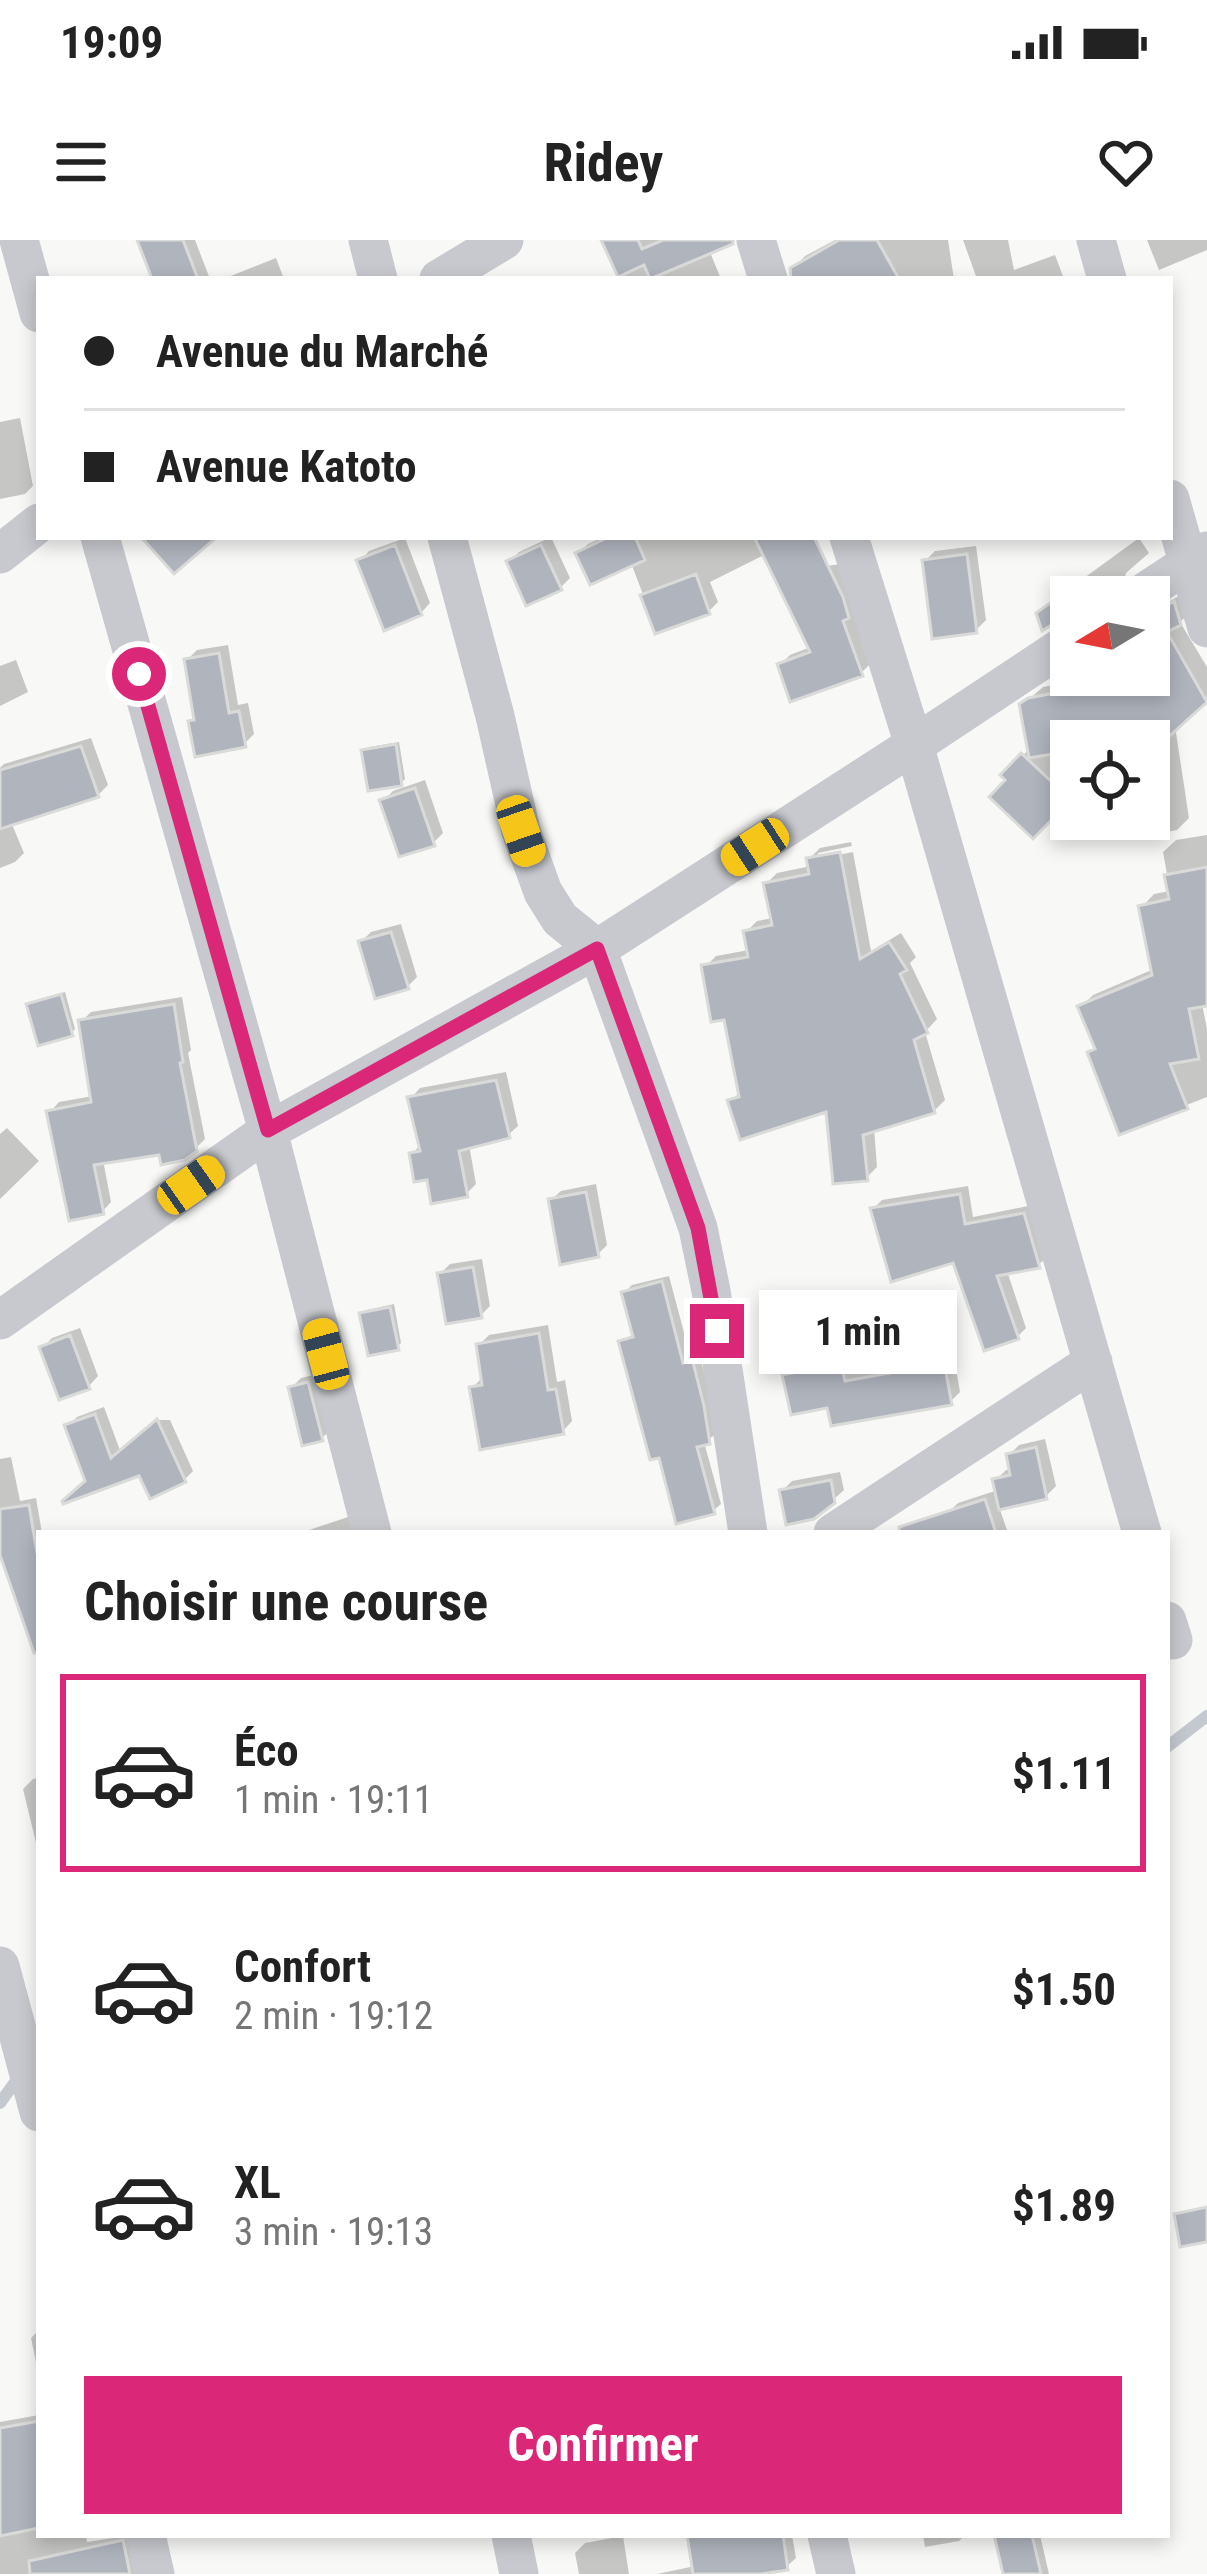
<!DOCTYPE html>
<html lang="fr">
<head>
<meta charset="utf-8">
<style>
	body { margin:0; font-family:"Roboto Condensed",sans-serif; background:#f6f6f6; color:#222; height:100vh; display:flex; flex-direction:column; font-size:45px; white-space:nowrap }
	* { box-sizing:border-box; margin:0 }
	p { font-size:39px; color:#767676 }
	.icon { flex:none; width:66px; height:66px; fill:none; stroke:currentColor; stroke-width:2; stroke-linecap:round; stroke-linejoin:round }
	.map { position:relative; flex:1; overflow:hidden }
	.details { position:absolute; left:36px; top:1290px; width:1134px; height:1008px; display:flex; flex-direction:column; background:#fff; border-radius:0px; box-shadow:0 6px 18px #0003 }
	.details>* { flex:none }
	.banner { position:absolute; left:36px; top:36px; width:1137px; height:264px; border-radius:0px; box-shadow:0 6px 18px #0003; display:grid; align-content:center; height:264px; padding:0 48px; background:#fff }
	.needle { width:78px; rotate:260deg }
	.controls { position:absolute; left:1050px; top:336px; display:grid; gap:24px }
	.controls a { display:grid; place-items:center; width:120px; height:120px; border-radius:0px; background:#fff; box-shadow:0 6px 18px #0003; font-size:60px }
	.end { position:absolute; width:54px; height:54px; margin:-27px; border:15px solid #db2777; background:#fff; box-shadow:0 0 0 6px #fff }
	.from { border-radius:50% }
	.bubble { position:absolute; height:84px; border-radius:0px; background:#fff; box-shadow:0 6px 18px #0003; font-size:39px; font-weight:700; line-height:84px; text-align:center }
	.car { position:absolute; width:36px; height:72px; margin:-36px -18px; border-radius:15px; box-shadow:0 0 9px 3px #0007; background:linear-gradient(#f5c518 24%,#345 0 40%,#f5c518 0 76%,#345 0 86%,#f5c518 0) }
	.banner b { display:flex; align-items:center; gap:42px; height:114px; font-size:45px }
	.banner b+b { border-top:3px solid #e0e0e0 }
	.banner i { width:30px; height:30px; background:#222 }
	ul { padding:0; list-style:none }
	li { display:flex; align-items:center; gap:36px; height:198px; margin:0 24px 18px; padding:0 24px; border:6px solid transparent; border-radius:0px }
	li div { flex:1 }
	li b { display:block; font-size:45px }
	li em { font-style:normal; font-weight:700 }
	li.active { border-color:#db2777 }
	li>.icon { width:108px; height:108px; stroke-width:1.5 }
	h2 { padding:0 48px; font-size:54px; line-height:144px }
	.primary-button { display:flex; gap:24px; margin-top:auto; padding:24px 48px }
	.primary-button a { flex:1; height:138px; border-radius:0px; background:#db2777; color:#fff; font-size:48px; font-weight:700; line-height:138px; text-align:center }
	.status { display:flex; justify-content:space-between; align-items:center; height:84px; padding:0 60px; background:#fff; direction:ltr }
	.status svg { height:33px; fill:currentColor }
	header { display:flex; justify-content:space-between; align-items:center; height:156px; padding:0 48px; background:#fff; font-size:54px; font-weight:700 }
	.map>svg:first-child { display:block }
</style>
</head>
<body>
<div class="status"><b>19:09</b><svg viewBox="0 0 49 12"><path d="M0 12V9h3v3zM5 12V6h3v6zM10 12V3h3v9zM15 12V0h3v12zM26 1h20v11H26zM47 4h2v5h-2z"/></svg></div>
<header><svg class="icon" aria-label="menu" viewBox="0 0 24 24"><path d="M4 6h16M4 12h16M4 18h16"/></svg>Ridey<svg class="icon" aria-label="heart" viewBox="0 0 24 24"><path d="M12 20l-8-8c-3-5 5-10 8-4 3-6 11-1 8 4z"/></svg></header>
<div class="map">
<svg width="1207" height="2334" viewBox="0 0 1207 2334">
	<rect width="100%" height="100%" fill="#f8f9f7"/>
	<path fill="#0003" d="M 140,0 L 195,0 L 210,39 L 155,39 Z
		M 604,0 L 705,0 L 721,39 L 622,39 Z
		M 835,0 L 948,0 L 954,39 L 794,39 L 793,29 L 805,16 Z
		M 963,0 L 1008,0 L 1014,30 L 1055,15 L 1064,39 L 977,39 Z
		M 1147,0 L 1207,0 L 1207,10 L 1159,30 Z
		M 276,18 L 284,39 L 223,39 Z
		M 20,178 L 33,246 L 25,254 L 0,259 L 0,182 Z
		M 551,297 L 570,338 L 561,347 L 510,321 L 519,312 Z
		M 603,297 L 777,297 L 768,313 L 710,342 L 718,362 L 709,371 L 657,391 L 631,323 L 579,313 L 588,304 Z
		M 405,298 L 430,363 L 421,373 L 360,321 L 369,311 Z
		M 1139,298 L 1149,313 L 1126,333 L 1124,343 L 1128,357 L 1071,357 L 1071,375 L 1039,374 L 1051,362 Z
		M 976,306 L 986,380 L 976,390 L 925,321 L 935,311 Z
		M 841,324 L 871,423 L 861,433 L 780,425 L 790,415 L 811,407 L 788,331 Z
		M 1186,352 L 1192,371 L 1180,382 L 1207,427 L 1207,457 L 1175,486 L 1189,578 L 1177,590 L 1130,599 L 1127,579 L 1149,579 L 1149,501 L 1071,501 L 1071,557 L 1033,595 L 1009,540 L 1005,535 L 1030,508 L 1022,465 L 1043,447 L 1065,443 L 1071,430 L 1071,435 L 1149,435 L 1149,369 L 1154,370 Z
		M 228,405 L 238,465 L 248,463 L 254,494 L 244,504 L 191,482 L 197,476 L 187,420 L 197,410 Z
		M 16,420 L 28,452 L 0,466 L 0,426 Z
		M 91,498 L 108,545 L 98,555 L 11,582 L 24,613 L 15,622 L 0,628 L 0,528 L 4,524 Z
		M 399,502 L 405,539 L 401,543 L 364,511 L 369,507 Z
		M 425,540 L 443,593 L 433,603 L 383,561 L 393,551 Z
		M 1207,595 L 1207,763 L 1202,764 L 1207,789 L 1207,857 L 1121,891 L 1091,813 L 1097,807 L 1081,767 L 1093,755 L 1154,729 L 1142,667 L 1154,654 L 1170,651 L 1163,612 L 1176,600 Z
		M 851,602 L 852,606 L 818,613 L 818,619 L 853,612 L 871,711 L 901,693 L 916,717 L 910,723 L 937,779 L 925,792 L 945,860 L 934,871 L 874,888 L 877,927 L 866,938 L 828,868 L 731,861 L 741,851 L 726,776 L 705,727 L 716,716 L 749,710 L 746,692 L 757,681 L 773,678 L 766,644 L 777,633 L 811,626 L 809,619 L 820,608 Z
		M 401,684 L 417,737 L 407,747 L 361,702 L 371,692 Z
		M 65,752 L 75,789 L 71,793 L 30,765 L 34,761 Z
		M 182,757 L 191,810 L 188,813 L 205,899 L 195,909 L 103,920 L 111,962 L 102,972 L 50,872 L 59,862 L 93,856 L 82,781 L 91,772 Z
		M 506,832 L 518,886 L 508,895 L 469,905 L 476,944 L 466,954 L 429,937 L 412,914 L 421,904 L 411,858 L 420,848 Z
		M 7,888 L 39,921 L 0,959 L 0,894 Z
		M 596,944 L 607,1005 L 597,1015 L 551,960 L 561,951 Z
		M 968,946 L 973,977 L 1033,965 L 1047,1017 L 1038,1025 L 1007,1031 L 1026,1088 L 1017,1097 L 955,1020 L 873,969 L 882,960 Z
		M 482,1019 L 490,1066 L 480,1076 L 440,1034 L 450,1024 Z
		M 669,1036 L 691,1119 L 699,1114 L 711,1157 L 716,1194 L 704,1202 L 721,1264 L 713,1271 L 661,1214 L 622,1101 L 635,1093 L 624,1053 L 632,1045 Z
		M 394,1064 L 401,1103 L 397,1107 L 363,1074 L 367,1070 Z
		M 548,1085 L 557,1142 L 565,1140 L 572,1181 L 563,1191 L 472,1148 L 482,1138 L 479,1105 L 489,1095 Z
		M 80,1088 L 98,1136 L 89,1146 L 42,1108 L 52,1098 Z
		M 951,1098 L 960,1152 L 950,1162 L 830,1164 L 785,1135 L 795,1126 L 850,1115 L 854,1132 L 908,1123 L 906,1114 L 916,1104 Z
		M 318,1134 L 332,1188 L 322,1198 L 291,1148 L 301,1138 Z
		M 104,1167 L 121,1213 L 158,1180 L 170,1180 L 193,1231 L 184,1240 L 141,1232 L 88,1241 L 68,1186 L 77,1177 Z
		M 1045,1199 L 1056,1246 L 1046,1256 L 999,1267 L 1008,1293 L 955,1293 L 948,1273 L 958,1263 L 998,1250 L 996,1240 L 1006,1230 L 1012,1229 L 1009,1215 L 1019,1205 Z
		M 11,1217 L 20,1261 L 36,1258 L 42,1293 L 39,1293 L 39,1354 L 0,1306 L 0,1219 Z
		M 840,1232 L 844,1250 L 833,1260 L 782,1251 L 792,1241 Z
		M 357,1274 L 364,1293 L 301,1293 L 303,1292 Z
		M 39,1538 L 39,1606 L 37,1607 L 23,1549 L 33,1539 Z
		M 39,2090 L 39,2137 L 31,2098 Z
		M 39,2175 L 39,2295 L 86,2295 L 87,2302 L 132,2295 L 135,2334 L 0,2334 L 0,2182 Z
		M 690,2295 L 792,2295 L 796,2318 L 786,2327 L 742,2334 L 657,2334 L 695,2326 Z
		M 923,2295 L 965,2295 L 959,2301 L 925,2307 Z
		M 996,2295 L 1040,2295 L 1049,2334 L 1006,2334 Z
		M 623,2296 L 629,2334 L 579,2334 L 575,2313 L 585,2303 Z"/>
	<g fill="none" stroke-linecap="round" stroke-linejoin="round">
		<path stroke="#c4c9d0" stroke-width="12" d="M 1167,1507 L 1207,1476
			M 0,1863 L 18,1838"/>
	</g>
	<path fill="#b0b4bd" stroke="#dadbd9" stroke-width="3" d="M 137,0 L 183,0 L 198,39 L 152,39 Z
		M 601,0 L 638,0 L 642,9 L 663,0 L 733,0 L 733,4 L 650,39 L 644,25 L 618,37 Z
		M 839,0 L 877,0 L 899,39 L 791,39 L 790,28 Z
		M 141,297 L 217,297 L 174,334 Z
		M 609,297 L 635,297 L 645,320 L 590,345 L 575,313 Z
		M 754,297 L 814,297 L 843,357 L 849,378 L 843,381 L 863,436 L 790,462 L 777,424 L 810,412 Z
		M 395,305 L 422,375 L 384,391 L 356,320 Z
		M 541,305 L 562,350 L 526,366 L 506,321 Z
		M 967,314 L 977,393 L 932,399 L 922,320 Z
		M 696,334 L 710,374 L 655,394 L 640,355 Z
		M 1071,348 L 1071,377 L 1058,381 L 1042,391 L 1036,373 Z
		M 1174,361 L 1181,385 L 1167,392 L 1207,462 L 1164,501 L 1071,501 L 1071,511 L 1029,518 L 1019,464 L 1028,458 L 1065,451 L 1060,437 L 1071,430 L 1071,435 L 1149,435 L 1149,378 Z
		M 219,413 L 229,473 L 239,471 L 246,507 L 195,517 L 188,481 L 194,480 L 184,419 Z
		M 396,504 L 402,546 L 368,551 L 361,510 Z
		M 81,506 L 99,557 L 0,589 L 0,530 Z
		M 1021,513 L 1071,560 L 1033,599 L 989,557 L 1005,540 L 1000,535 Z
		M 415,548 L 435,606 L 399,617 L 379,560 Z
		M 840,612 L 860,719 L 889,702 L 907,730 L 900,734 L 928,793 L 914,800 L 935,873 L 863,895 L 868,941 L 833,944 L 826,872 L 740,900 L 727,860 L 739,857 L 724,780 L 711,782 L 701,725 L 748,717 L 743,691 L 772,685 L 763,643 L 809,634 L 806,618 Z
		M 1207,627 L 1207,766 L 1189,769 L 1199,819 L 1170,824 L 1188,869 L 1119,895 L 1087,812 L 1095,809 L 1077,766 L 1152,735 L 1138,666 L 1169,659 L 1164,635 Z
		M 391,692 L 409,749 L 375,759 L 358,701 Z
		M 61,754 L 73,796 L 38,806 L 26,764 Z
		M 174,764 L 183,822 L 180,823 L 197,911 L 185,920 L 161,925 L 159,915 L 94,925 L 104,974 L 69,981 L 46,871 L 91,862 L 78,780 Z
		M 496,840 L 510,898 L 459,911 L 468,957 L 431,964 L 427,940 L 414,942 L 409,913 L 420,911 L 407,857 Z
		M 586,952 L 599,1017 L 560,1025 L 548,959 Z
		M 960,954 L 965,984 L 1024,973 L 1040,1028 L 997,1036 L 1019,1099 L 984,1111 L 953,1023 L 891,1042 L 870,968 Z
		M 473,1027 L 482,1078 L 446,1084 L 437,1033 Z
		M 662,1041 L 683,1123 L 692,1118 L 704,1166 L 710,1204 L 697,1207 L 715,1274 L 676,1284 L 659,1218 L 650,1220 L 618,1101 L 633,1097 L 621,1052 Z
		M 390,1067 L 399,1110 L 368,1116 L 359,1073 Z
		M 539,1093 L 548,1150 L 556,1149 L 564,1194 L 480,1210 L 469,1147 L 482,1145 L 476,1104 Z
		M 70,1095 L 90,1149 L 59,1160 L 39,1107 Z
		M 941,1106 L 952,1165 L 831,1186 L 827,1168 L 791,1175 L 782,1135 L 841,1123 L 845,1141 L 906,1130 L 903,1113 Z
		M 308,1142 L 323,1201 L 302,1206 L 288,1147 Z
		M 95,1174 L 111,1218 L 157,1179 L 186,1242 L 150,1259 L 139,1236 L 63,1264 L 62,1261 L 85,1241 L 64,1185 Z
		M 1036,1207 L 1047,1259 L 999,1270 L 992,1239 L 1010,1235 L 1006,1214 Z
		M 831,1240 L 835,1263 L 814,1279 L 786,1285 L 779,1250 Z
		M 985,1259 L 996,1293 L 900,1293 L 899,1287 Z
		M 29,1265 L 39,1325 L 39,1412 L 34,1413 L 0,1315 L 0,1269 Z
		M 1207,1967 L 1207,2002 L 1180,2007 L 1174,1974 Z
		M 39,2181 L 39,2288 L 0,2296 L 0,2188 Z
		M 687,2295 L 783,2295 L 788,2330 L 761,2334 L 693,2334 Z
		M 994,2295 L 1032,2295 L 1041,2334 L 1003,2334 Z
		M 123,2300 L 130,2334 L 30,2334 L 29,2321 Z"/>
	<g fill="none" stroke-linecap="round" stroke-linejoin="round">
		<path stroke="#c7c9ce" stroke-width="39" d="M 19,0 L 39,73
			M 368,0 L 378,39
			M 756,0 L 768,39
			M 1096,0 L 1107,39
			M 439,39 L 504,0
			M 1170,259 L 1207,388
			M 100,297 L 268,891 L 372,1293
			M 447,297 L 495,476 L 521,591 L 543,652 L 560,679 L 597,709 L 698,988 L 711,1051 L 748,1293
			M 849,297 L 914,505 L 1142,1293
			M 0,314 L 39,283
			M 1137,357 L 1207,311
			M 0,1080 L 268,891 L 597,709 L 914,505 L 1071,401
			M 833,1293 L 1093,1122
			M 1167,1381 L 1173,1400
			M 0,1726 L 39,1872
			M 146,2295 L 155,2334
			M 511,2295 L 519,2334
			M 827,2295 L 836,2334"/>
	</g>
	<g fill="none" stroke-linecap="round" stroke-linejoin="round">
		<path stroke="#db2777" stroke-width="15" d="M 139,434 L 268,890 L 597,709 L 698,988 L 717,1091"/>
	</g>
</svg>
<div class="controls">
<a><svg class="needle" viewBox="-14 -14 28 28"><path d="M0-13l5 13h-10z" fill="#e53935"/><path d="M0 13l5-13h-10z" fill="#767676"/></svg></a>
<a><svg class="icon" aria-label="locate" viewBox="0 0 24 24"><circle cx="12" cy="12" r="6"/><path d="M12 2v4M12 18v4M2 12h4M18 12h4"/></svg></a>
</div>
<i class="end from" style="left:139px;top:434px"></i>
<i class="end" style="left:717px;top:1091px"></i>
<div class="bubble" style="left:759px;top:1050px;width:198px">1 min</div>
<i class="car" style="left:521px;top:591px;rotate:161deg"></i>
<i class="car" style="left:755px;top:607px;rotate:237deg"></i>
<i class="car" style="left:191px;top:945px;rotate:55deg"></i>
<i class="car" style="left:326px;top:1114px;rotate:345deg"></i>
<div class="banner">
<b><i class="from"></i>Avenue du Marché</b>
<b><i></i>Avenue Katoto</b>
</div>
<section class="details">
<h2>Choisir une course</h2>
<ul>
<li class="active"><svg class="icon" aria-label="car" viewBox="0 0 24 24"><path d="M5 17H2v-5l4-1 3-4h7l3 4 3 1v5h-3M9 17h6M6 11h13"/><circle cx="7" cy="17" r="2"/><circle cx="17" cy="17" r="2"/></svg><div><b>Éco</b><p>1 min · 19:11</p></div><em>$1.11</em></li>
<li><svg class="icon" aria-label="car" viewBox="0 0 24 24"><path d="M5 17H2v-5l4-1 3-4h7l3 4 3 1v5h-3M9 17h6M6 11h13"/><circle cx="7" cy="17" r="2"/><circle cx="17" cy="17" r="2"/></svg><div><b>Confort</b><p>2 min · 19:12</p></div><em>$1.50</em></li>
<li><svg class="icon" aria-label="car" viewBox="0 0 24 24"><path d="M5 17H2v-5l4-1 3-4h7l3 4 3 1v5h-3M9 17h6M6 11h13"/><circle cx="7" cy="17" r="2"/><circle cx="17" cy="17" r="2"/></svg><div><b>XL</b><p>3 min · 19:13</p></div><em>$1.89</em></li>
</ul>
<div class="primary-button"><a>Confirmer</a></div>
</section>
</div>
</body>
</html>
